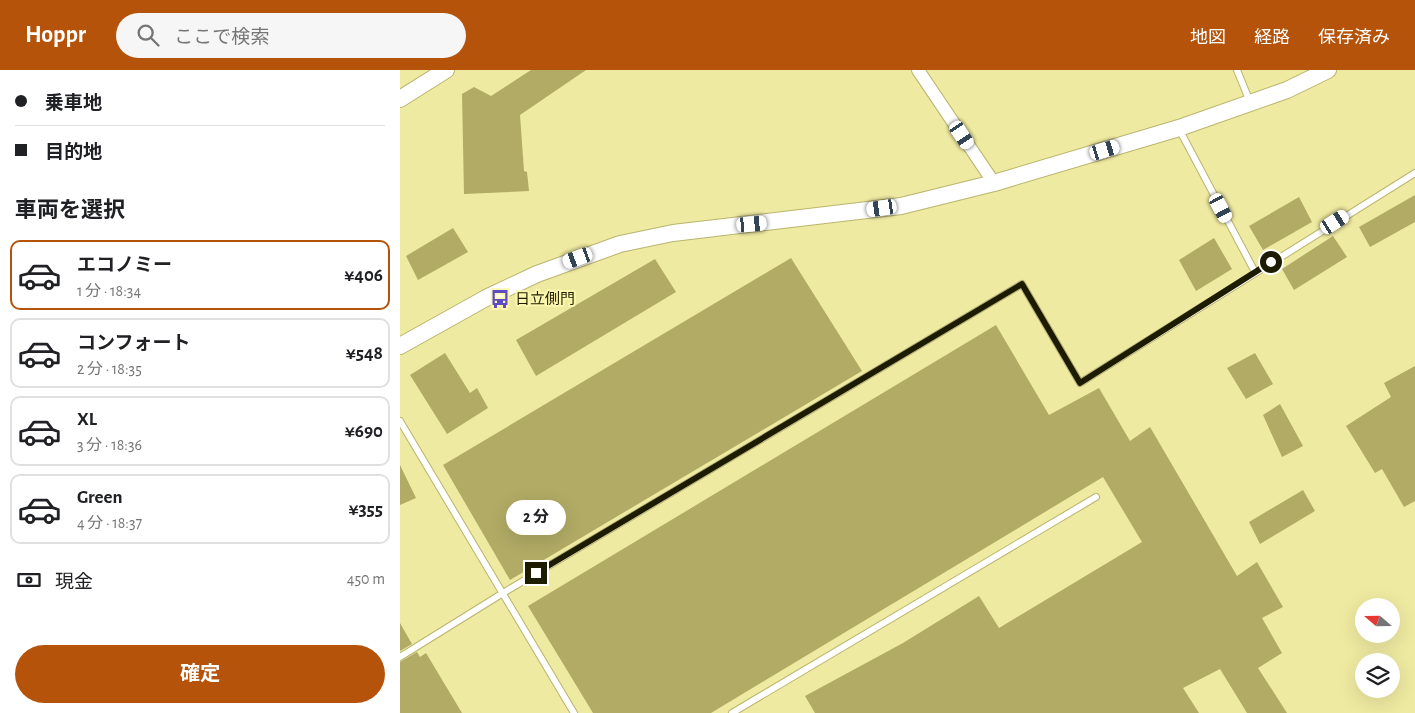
<!DOCTYPE html>
<html lang="ja">
<head>
<meta charset="utf-8">
<style>
	body { margin:0; font-family:"Alegreya Sans","Noto Sans JP",sans-serif; background:#f6f6f6; color:#202124; height:100vh; display:flex; flex-direction:column; font-size:19px; white-space:nowrap }
	* { box-sizing:border-box; margin:0 }
	p { font-size:16px; color:#757577 }
	.icon { flex:none; width:28px; height:28px; fill:none; stroke:currentColor; stroke-width:2; stroke-linecap:round; stroke-linejoin:round }
	.map { position:relative; flex:1; overflow:hidden }
	.sheet { display:flex; flex-direction:column; background:#fff; width:400px }
	.sheet>* { flex:none }
	.banner { display:grid; align-content:center; height:110px; padding:0 15px; background:#fff }
	.needle { width:32px; rotate:290deg }
	.tools { position:absolute; left:955px; top:528px; display:grid; gap:10px }
	.tools a { display:grid; place-items:center; width:45px; height:45px; border-radius:50%; background:#fff; box-shadow:0 5px 20px #0002; font-size:25px }
	.end { position:absolute; width:22px; height:22px; margin:-11px; border:6px solid #1e1c00; background:#fff; box-shadow:0 0 0 2px #fff }
	.from { border-radius:50% }
	.bubble { position:absolute; height:35px; border-radius:18px; background:#fff; box-shadow:0 5px 20px #0002; font-size:16px; font-weight:700; line-height:35px; text-align:center }
	.car { position:absolute; width:15px; height:30px; margin:-15px -8px; border-radius:6px; box-shadow:0 0 4px 1px #0007; background:linear-gradient(#fff 24%,#345 0 40%,#fff 0 76%,#345 0 86%,#fff 0) }
	.banner b { display:flex; align-items:center; gap:18px; height:48px; font-size:19px }
	.banner b+b { border-top:1px solid #e0e0e0 }
	.banner i { width:12px; height:12px; background:#202124 }
	ul { padding:0; list-style:none }
	li { display:flex; align-items:center; gap:15px; height:70px; margin:0 10px 8px; padding:0 5px; border:2px solid #e0e0e0; border-radius:10px }
	li div { flex:1 }
	li b { display:block; font-size:19px }
	li em { font-style:normal; font-weight:700 }
	li.active { border-color:#b45309 }
	li>.icon { width:45px; height:45px; stroke-width:1.5 }
	h2 { padding:0 15px; font-size:22px; line-height:60px }
	.pay { display:flex; align-items:center; gap:12px; height:55px; padding:0 15px; font-size:19px }
	.pay p { margin-inline-start:auto }
	.button { display:flex; gap:10px; margin-top:auto; padding:10px 15px }
	.button a { flex:1; height:58px; border-radius:30px; background:#b45309; color:#fff; font-size:20px; font-weight:700; line-height:58px; text-align:center }
	header { display:flex; align-items:center; gap:30px; box-sizing:border-box; height:70px; padding:0 25px; background:#b45309; color:#fff }
	header strong { font-size:24px }
	nav { display:flex; gap:28px; margin-inline-start:auto; font-size:18px }
	.search { width:350px; height:45px; background:#f6f6f6; display:flex; align-items:center; gap:12px; box-sizing:border-box; padding:0 18px; border-radius:28px; color:#757577; font-size:19px }
	main { display:flex; flex:1; min-height:0 }
	.map>svg:first-child { display:block }
</style>
</head>
<body>
<header>
<strong>Hoppr</strong>
<div class="search"><svg class="icon" aria-label="search" viewBox="0 0 24 24"><circle cx="10" cy="10" r="6"/><path d="M15 15l6 6"/></svg>ここで検索</div>
<nav><a>地図</a><a>経路</a><a>保存済み</a></nav>
</header>
<main>
<section class="sheet">
<div class="banner">
<b><i class="from"></i>乗車地</b>
<b><i></i>目的地</b>
</div>
<h2>車両を選択</h2>
<ul>
<li class="active"><svg class="icon" aria-label="car" viewBox="0 0 24 24"><path d="M5 17H2v-5l4-1 3-4h7l3 4 3 1v5h-3M9 17h6M6 11h13"/><circle cx="7" cy="17" r="2"/><circle cx="17" cy="17" r="2"/></svg><div><b>エコノミー</b><p>1 分 · 18:34</p></div><em>¥406</em></li>
<li><svg class="icon" aria-label="car" viewBox="0 0 24 24"><path d="M5 17H2v-5l4-1 3-4h7l3 4 3 1v5h-3M9 17h6M6 11h13"/><circle cx="7" cy="17" r="2"/><circle cx="17" cy="17" r="2"/></svg><div><b>コンフォート</b><p>2 分 · 18:35</p></div><em>¥548</em></li>
<li><svg class="icon" aria-label="car" viewBox="0 0 24 24"><path d="M5 17H2v-5l4-1 3-4h7l3 4 3 1v5h-3M9 17h6M6 11h13"/><circle cx="7" cy="17" r="2"/><circle cx="17" cy="17" r="2"/></svg><div><b>XL</b><p>3 分 · 18:36</p></div><em>¥690</em></li>
<li><svg class="icon" aria-label="car" viewBox="0 0 24 24"><path d="M5 17H2v-5l4-1 3-4h7l3 4 3 1v5h-3M9 17h6M6 11h13"/><circle cx="7" cy="17" r="2"/><circle cx="17" cy="17" r="2"/></svg><div><b>Green</b><p>4 分 · 18:37</p></div><em>¥355</em></li>
</ul>
<div class="pay"><svg class="icon" aria-label="cash" viewBox="0 0 24 24"><path d="M3 7h18v10H3z"/><circle cx="12" cy="12" r="2"/></svg>現金<p>450 m</p></div>
<div class="button"><a>確定</a></div>
</section>
<div class="map">
<svg width="1015" height="643" viewBox="0 0 1015 643">
	<rect width="100%" height="100%" fill="#efeaa1"/>
	<path fill="#b1ab65" d="M 131,0 L 186,0 L 120,45 L 124,101 L 127,102 L 129,121 L 64,124 L 62,24 L 74,17 L 91,26 Z
		M 1015,125 L 1015,152 L 970,177 L 959,157 Z
		M 899,127 L 912,152 L 863,180 L 849,156 Z
		M 53,158 L 68,182 L 18,210 L 6,186 Z
		M 933,166 L 947,187 L 894,220 L 882,199 Z
		M 814,168 L 832,199 L 796,221 L 779,190 Z
		M 391,188 L 462,301 L 110,510 L 43,395 Z
		M 255,189 L 276,222 L 136,306 L 116,270 Z
		M 596,255 L 649,345 L 699,318 L 730,371 L 750,357 L 837,506 L 857,492 L 883,537 L 862,548 L 882,583 L 858,598 L 887,643 L 847,643 L 820,599 L 783,618 L 799,643 L 415,643 L 405,626 L 503,573 L 579,526 L 599,558 L 742,472 L 703,407 L 311,643 L 193,643 L 128,536 Z
		M 45,283 L 70,323 L 77,318 L 88,338 L 47,364 L 10,305 Z
		M 855,283 L 873,314 L 846,329 L 827,298 Z
		M 1015,296 L 1015,431 L 1004,437 L 982,399 L 975,403 L 946,356 L 991,327 L 984,313 Z
		M 880,334 L 903,376 L 882,387 L 863,345 Z
		M 0,395 L 16,428 L 0,435 Z
		M 903,420 L 915,441 L 860,474 L 849,452 Z
		M 0,553 L 12,574 L 0,581 Z
		M 17,582 L 20,587 L 26,583 L 62,643 L 0,643 L 0,592 Z"/>
	<g fill="none" stroke-linecap="round" stroke-linejoin="round">
		<g stroke="#bab46e" stroke-width="8">
			<path id="service" d="M 837,0 L 850,32
				M 779,59 L 855,202
				M 0,351 L 174,643
				M 0,587 L 103,523 L 622,214 L 680,313 L 1015,103
				M 332,643 L 696,427"/>
		</g>
		<g stroke="#bab46e" stroke-width="14">
			<path id="minor" d="M 518,0 L 594,113"/>
		</g>
		<g stroke="#bab46e" stroke-width="18">
			<path id="tertiary" d="M 0,29 L 46,0
				M 0,276 L 86,228 L 137,204 L 220,174 L 273,163 L 501,136 L 594,113 L 779,58 L 887,20 L 928,0"/>
		</g>
		<use href="#service" stroke="#fff" stroke-width="6"/>
		<use href="#minor" stroke="#fff" stroke-width="12"/>
		<use href="#tertiary" stroke="#fff" stroke-width="16"/>
	</g>
	<g fill="none" stroke-linecap="round" stroke-linejoin="round">
		<path stroke="#1e1c00" stroke-width="6" d="M 136,503 L 622,214 L 680,313 L 871,192"/>
	</g>
	<defs>
		<g id="bus-bare" transform="scale(1.5)"><path d="M-5-6H5V4H4V6H2V4H-2V6H-4V4H-5ZM-3.5-4V0h7V-4ZM-3.5 1.2v1.5H-2V1.2ZM2 1.2v1.5H3.5V1.2Z" fill="#5d4cc4" stroke="#fdf7ae" stroke-width="2.5" paint-order="stroke"/></g>
	</defs>
	<g fill-rule="evenodd">
		<use href="#bus-bare" x="100" y="229"/>
	</g>
	<g text-anchor="middle" dominant-baseline="central" stroke-width="4" stroke-linejoin="round" paint-order="stroke">
		<g font-size="15" fill="#1e1c00" stroke="#fdf7ae" text-anchor="start">
			<text x="115" y="229">日立側門</text>
		</g>
	</g>
</svg>
<div class="tools">
<a><svg class="needle" viewBox="-14 -14 28 28"><path d="M0-13l5 13h-10z" fill="#e53935"/><path d="M0 13l5-13h-10z" fill="#757577"/></svg></a>
<a><svg class="icon" aria-label="layers" viewBox="0 0 24 24"><path d="M12 4l9 5-9 5-9-5zM3 14l9 5 9-5"/></svg></a>
</div>
<i class="end from" style="left:871px;top:192px"></i>
<i class="end" style="left:136px;top:503px"></i>
<div class="bubble" style="left:106px;top:430px;width:60px">2 分</div>
<i class="car" style="left:562px;top:65px;rotate:146deg"></i>
<i class="car" style="left:705px;top:80px;rotate:73deg"></i>
<i class="car" style="left:482px;top:138px;rotate:262deg"></i>
<i class="car" style="left:821px;top:138px;rotate:152deg"></i>
<i class="car" style="left:935px;top:152px;rotate:58deg"></i>
<i class="car" style="left:352px;top:154px;rotate:85deg"></i>
<i class="car" style="left:178px;top:188px;rotate:250deg"></i>
</div>
</main>
</body>
</html>
